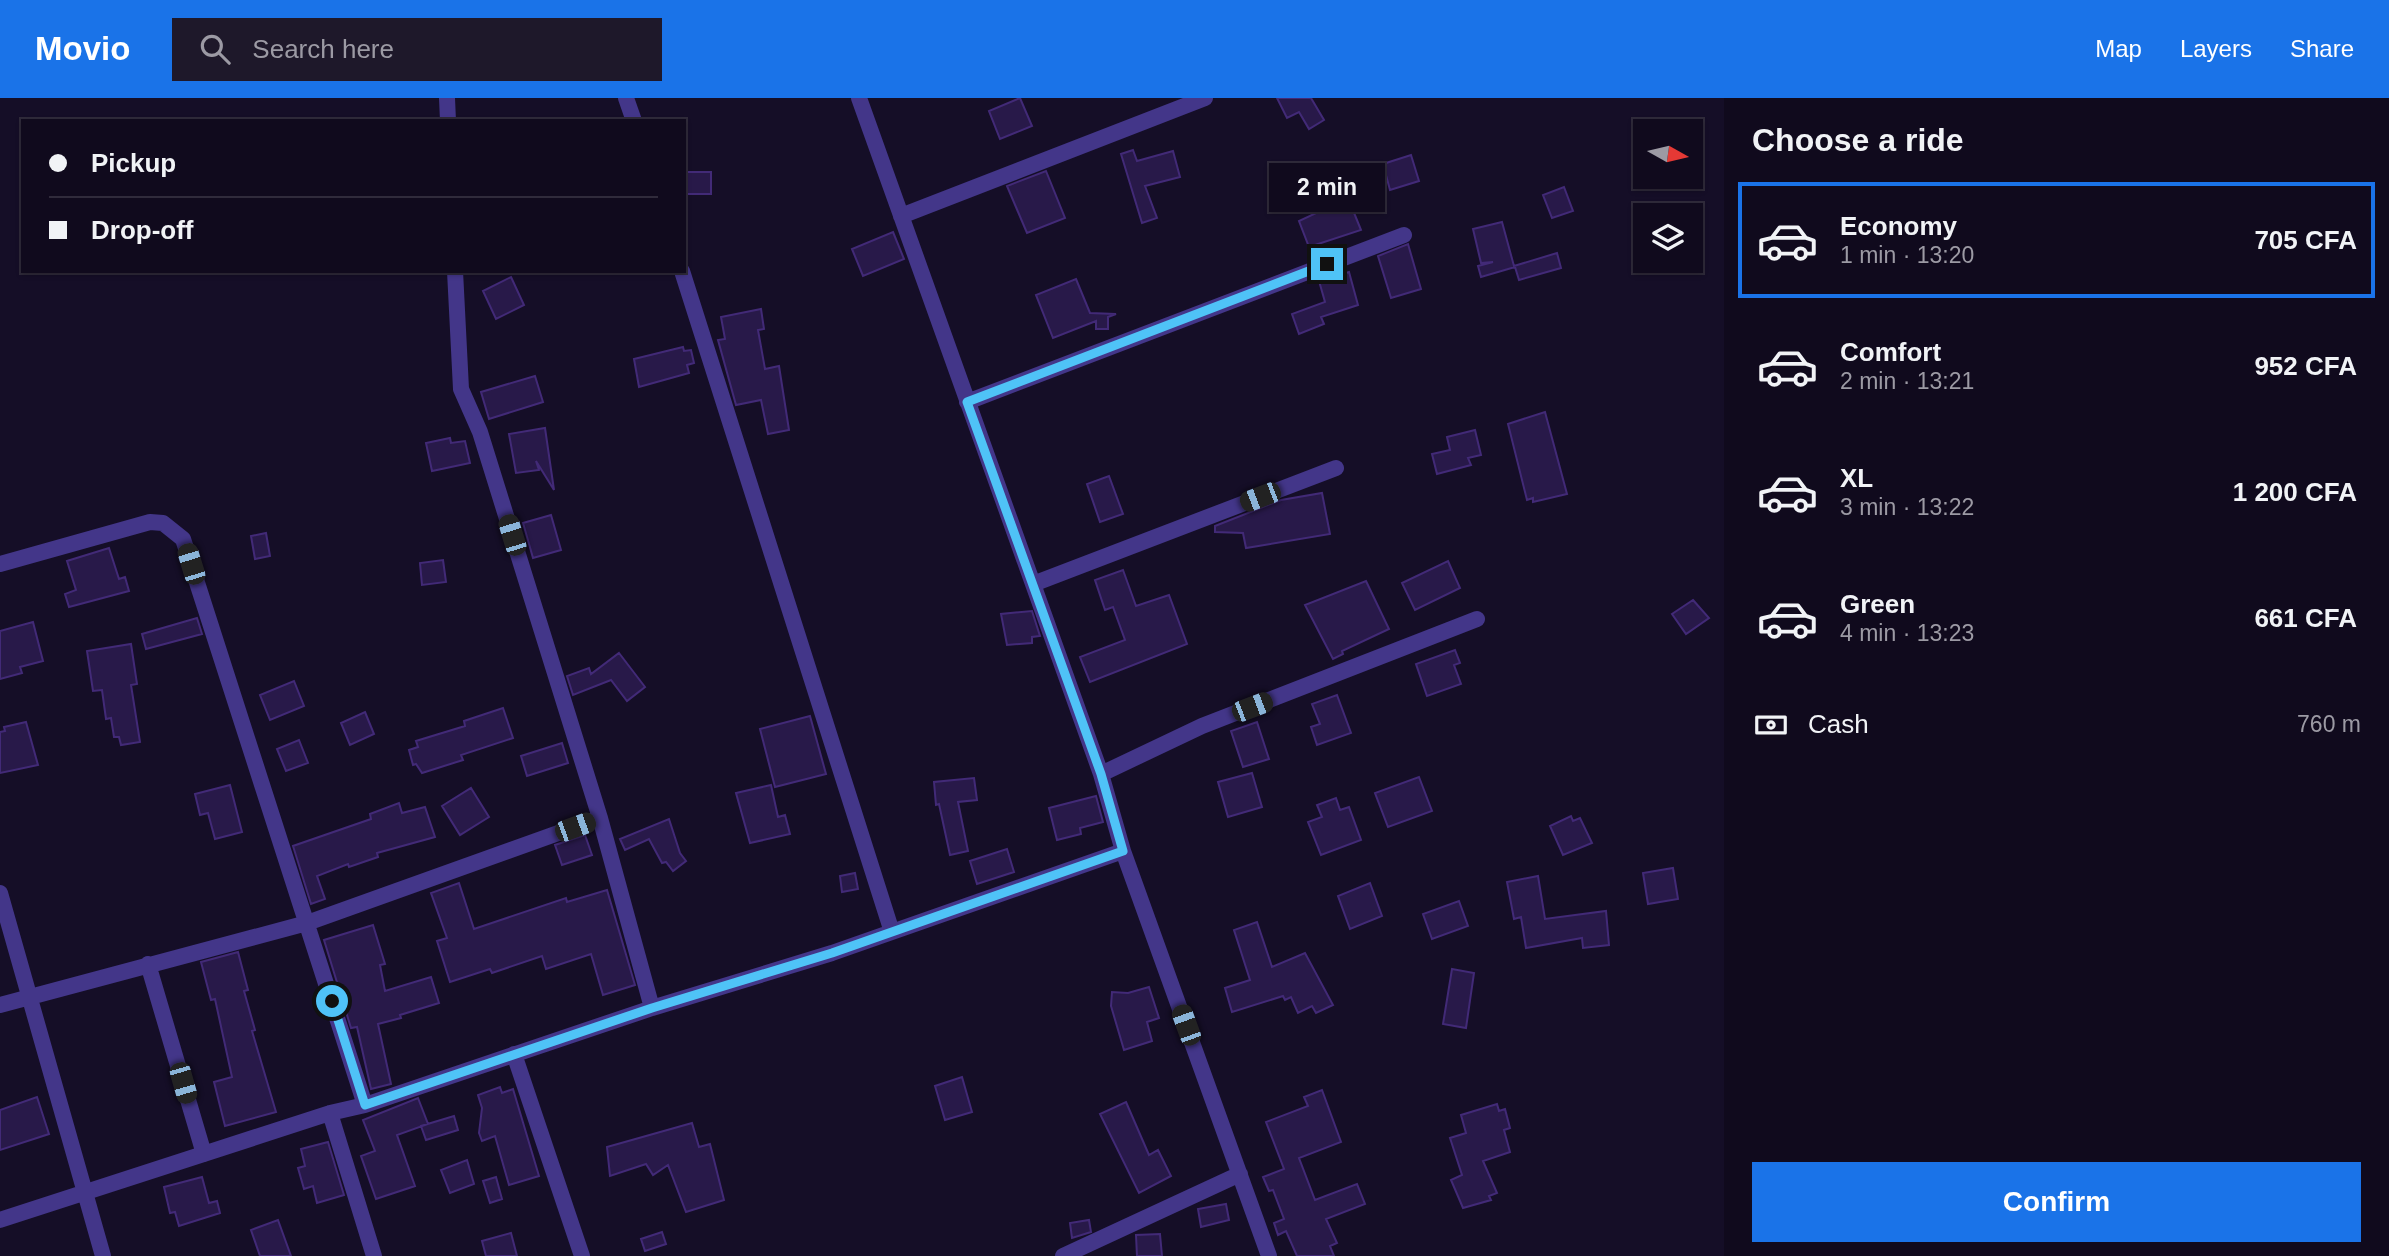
<!DOCTYPE html>
<html lang="en">
<head>
<meta charset="utf-8">
<style>
	body { margin:0; font-family:Arial,sans-serif; background:#1e182a; color:#f1f3f6; height:100vh; display:flex; flex-direction:column; font-size:26px; white-space:nowrap }
	* { box-sizing:border-box; margin:0 }
	p { font-size:23px; color:#9c9aa4 }
	.icon { flex:none; width:38px; height:38px; fill:none; stroke:currentColor; stroke-width:2; stroke-linecap:round; stroke-linejoin:round }
	.map { position:relative; flex:1; overflow:hidden }
	.panel { display:flex; flex-direction:column; background:#100a1d; width:665px }
	.panel>* { flex:none }
	.banner { position:absolute; left:21px; top:21px; width:665px; height:154px; border-radius:0px; box-shadow:0 2px 5px #0004,0 0 0 2px #302b3b; display:grid; align-content:center; height:154px; padding:0 28px; background:#100a1d }
	.needle { width:46px; rotate:98deg }
	.controls { position:absolute; left:1633px; top:21px; display:grid; gap:14px }
	.controls a { display:grid; place-items:center; width:70px; height:70px; border-radius:0px; background:#100a1d; box-shadow:0 2px 5px #0004,0 0 0 2px #302b3b; font-size:35px }
	.end { position:absolute; width:32px; height:32px; margin:-16px; border:9px solid #4fc3f7; background:#111; box-shadow:0 0 0 4px #111 }
	.from { border-radius:50% }
	.bubble { position:absolute; height:49px; border-radius:0px; background:#100a1d; box-shadow:0 2px 5px #0004,0 0 0 2px #302b3b; font-size:23px; font-weight:700; line-height:49px; text-align:center }
	.car { position:absolute; width:21px; height:42px; margin:-21px -10px; border-radius:9px; box-shadow:0 0 5px 2px #0007; background:linear-gradient(#222 24%,#8ab4d8 0 40%,#222 0 76%,#8ab4d8 0 86%,#222 0) }
	.banner b { display:flex; align-items:center; gap:24px; height:66px; font-size:26px }
	.banner b+b { border-top:2px solid #302b3b }
	.banner i { width:18px; height:18px; background:#f1f3f6 }
	ul { padding:0; list-style:none }
	li { display:flex; align-items:center; gap:21px; height:116px; margin:0 14px 10px; padding:0 14px; border:4px solid transparent; border-radius:0px }
	li div { flex:1 }
	li b { display:block; font-size:26px }
	li em { font-style:normal; font-weight:700 }
	li.current { border-color:#1a73e8 }
	li>.icon { width:63px; height:63px; stroke-width:1.5 }
	h2 { padding:0 28px; font-size:32px; line-height:84px }
	.pay { display:flex; align-items:center; gap:18px; height:77px; padding:0 28px; font-size:26px }
	.pay p { margin-inline-start:auto }
	.cta { display:flex; gap:14px; margin-top:auto; padding:14px 28px }
	.cta a { flex:1; height:80px; border-radius:0px; background:#1a73e8; color:#fff; font-size:28px; font-weight:700; line-height:80px; text-align:center }
	header { display:flex; align-items:center; gap:42px; box-sizing:border-box; height:98px; padding:0 35px; background:#1a73e8; color:#fff }
	header strong { font-size:33px }
	nav { display:flex; gap:38px; margin-inline-start:auto; font-size:24px }
	.search { width:490px; height:63px; background:#1e182a; display:flex; align-items:center; gap:18px; box-sizing:border-box; padding:0 24px; border-radius:0px; color:#9c9aa4; font-size:26px }
	main { display:flex; flex:1; min-height:0 }
	.map>svg:first-child { display:block }
</style>
</head>
<body>
<header>
<strong>Movio</strong>
<div class="search"><svg class="icon" aria-label="search" viewBox="0 0 24 24"><circle cx="10" cy="10" r="6"/><path d="M15 15l6 6"/></svg>Search here</div>
<nav><a>Map</a><a>Layers</a><a>Share</a></nav>
</header>
<main>
<div class="map">
<svg width="1724" height="1158" viewBox="0 0 1724 1158">
	<rect width="100%" height="100%" fill="#150e27"/>
	<path fill="#281949" stroke="#422a77" stroke-width="2" d="M 1020,0 L 1032,28 L 1000,41 L 989,13 Z
		M 1277,0 L 1311,0 L 1324,22 L 1309,31 L 1299,14 L 1287,20 Z
		M 1133,52 L 1137,63 L 1173,53 L 1180,79 L 1145,88 L 1157,120 L 1142,125 L 1121,56 Z
		M 1411,57 L 1419,83 L 1390,92 L 1383,66 Z
		M 1046,73 L 1065,120 L 1027,135 L 1007,88 Z
		M 684,74 L 711,74 L 711,96 L 684,96 Z
		M 1564,89 L 1573,113 L 1552,120 L 1543,97 Z
		M 1348,100 L 1361,132 L 1309,149 L 1299,123 Z
		M 1502,124 L 1514,168 L 1557,155 L 1561,170 L 1519,182 L 1515,169 L 1481,179 L 1478,168 L 1493,164 L 1481,165 L 1473,131 Z
		M 893,134 L 904,161 L 863,178 L 852,151 Z
		M 1408,146 L 1421,191 L 1391,200 L 1378,158 Z
		M 1349,174 L 1358,207 L 1321,219 L 1324,226 L 1299,236 L 1292,216 L 1325,204 L 1319,183 Z
		M 511,179 L 524,207 L 496,221 L 483,193 Z
		M 1076,181 L 1090,215 L 1116,216 L 1108,219 L 1108,231 L 1096,231 L 1096,223 L 1053,240 L 1036,197 Z
		M 761,211 L 764,231 L 758,232 L 765,271 L 779,268 L 789,332 L 768,336 L 761,302 L 736,307 L 718,242 L 725,241 L 721,219 Z
		M 683,249 L 684,253 L 691,252 L 694,265 L 687,267 L 689,275 L 639,289 L 634,261 Z
		M 535,278 L 543,304 L 489,321 L 481,294 Z
		M 1545,314 L 1567,396 L 1533,404 L 1533,400 L 1527,402 L 1508,326 Z
		M 545,330 L 554,392 L 536,363 L 539,372 L 516,375 L 509,336 Z
		M 1475,332 L 1481,357 L 1468,360 L 1471,367 L 1437,376 L 1432,356 L 1450,352 L 1447,339 Z
		M 450,340 L 451,345 L 465,343 L 470,365 L 432,373 L 426,345 Z
		M 1109,378 L 1123,416 L 1100,424 L 1087,386 Z
		M 1322,395 L 1330,436 L 1246,450 L 1243,435 L 1215,434 L 1215,428 L 1281,402 Z
		M 551,417 L 561,452 L 533,460 L 523,425 Z
		M 266,435 L 270,458 L 255,461 L 251,438 Z
		M 109,450 L 119,481 L 125,479 L 129,493 L 69,509 L 65,496 L 76,492 L 67,463 Z
		M 443,462 L 446,484 L 422,487 L 420,465 Z
		M 1448,463 L 1460,490 L 1415,512 L 1402,485 Z
		M 1123,472 L 1136,508 L 1169,497 L 1187,546 L 1090,584 L 1080,559 L 1125,542 L 1113,509 L 1105,512 L 1095,482 Z
		M 1366,483 L 1389,531 L 1342,553 L 1343,556 L 1333,561 L 1305,507 Z
		M 1693,502 L 1709,520 L 1686,536 L 1672,516 Z
		M 1032,513 L 1040,538 L 1032,539 L 1032,545 L 1007,547 L 1001,516 Z
		M 197,520 L 202,536 L 146,551 L 142,536 Z
		M 33,524 L 43,563 L 20,569 L 22,575 L 0,581 L 0,533 Z
		M 131,546 L 137,586 L 131,587 L 140,644 L 121,647 L 119,639 L 114,639 L 111,620 L 106,621 L 102,592 L 93,593 L 87,553 Z
		M 1455,552 L 1460,565 L 1454,567 L 1461,586 L 1427,598 L 1416,566 Z
		M 619,555 L 645,589 L 627,603 L 611,582 L 573,597 L 567,578 L 589,570 L 591,576 Z
		M 294,583 L 304,608 L 270,622 L 260,597 Z
		M 1337,597 L 1351,635 L 1317,647 L 1311,629 L 1320,626 L 1312,606 Z
		M 503,610 L 513,640 L 461,657 L 463,662 L 422,675 L 416,666 L 413,667 L 409,652 L 418,649 L 416,643 L 465,628 L 464,623 Z
		M 365,614 L 374,636 L 350,647 L 341,625 Z
		M 810,618 L 826,676 L 775,689 L 760,631 Z
		M 26,624 L 38,667 L 0,675 L 0,634 L 5,633 L 4,629 Z
		M 1257,624 L 1269,661 L 1243,669 L 1231,633 Z
		M 299,642 L 308,665 L 286,673 L 277,651 Z
		M 562,645 L 568,665 L 527,678 L 521,658 Z
		M 1252,675 L 1262,709 L 1228,719 L 1218,684 Z
		M 1419,679 L 1432,713 L 1388,729 L 1375,695 Z
		M 974,680 L 977,702 L 958,704 L 968,753 L 950,757 L 939,706 L 936,707 L 934,684 Z
		M 230,687 L 242,734 L 215,741 L 208,715 L 200,717 L 195,696 Z
		M 771,687 L 778,719 L 785,717 L 790,736 L 750,745 L 736,695 Z
		M 471,690 L 489,719 L 460,737 L 442,708 Z
		M 1096,698 L 1103,724 L 1080,730 L 1081,736 L 1057,742 L 1049,710 Z
		M 1336,700 L 1340,712 L 1349,709 L 1361,742 L 1321,757 L 1308,724 L 1322,719 L 1317,707 Z
		M 399,705 L 402,715 L 425,709 L 435,739 L 377,755 L 378,759 L 349,769 L 348,766 L 317,778 L 325,801 L 311,806 L 293,748 L 371,721 L 370,716 Z
		M 1571,718 L 1573,723 L 1580,720 L 1592,745 L 1563,757 L 1550,728 Z
		M 669,721 L 680,755 L 686,763 L 673,773 L 666,764 L 662,765 L 649,741 L 625,752 L 620,741 Z
		M 585,737 L 592,757 L 562,767 L 555,747 Z
		M 1007,751 L 1014,774 L 977,786 L 970,763 Z
		M 1673,770 L 1678,801 L 1648,806 L 1643,775 Z
		M 855,775 L 858,791 L 842,794 L 840,778 Z
		M 1538,778 L 1545,821 L 1606,813 L 1609,847 L 1583,850 L 1582,840 L 1526,850 L 1521,819 L 1514,821 L 1507,784 Z
		M 459,785 L 474,831 L 566,800 L 567,804 L 607,792 L 635,887 L 603,897 L 591,856 L 546,871 L 542,858 L 492,875 L 490,871 L 450,884 L 437,843 L 447,840 L 431,795 Z
		M 1370,785 L 1382,818 L 1350,831 L 1338,798 Z
		M 1459,803 L 1468,828 L 1432,841 L 1423,816 Z
		M 1257,824 L 1272,869 L 1305,855 L 1333,907 L 1316,915 L 1312,908 L 1298,915 L 1291,899 L 1285,902 L 1283,898 L 1232,914 L 1225,890 L 1250,882 L 1234,832 Z
		M 373,827 L 385,866 L 380,867 L 385,893 L 431,879 L 439,905 L 400,917 L 401,920 L 378,926 L 391,986 L 371,991 L 357,929 L 351,930 L 324,842 Z
		M 238,854 L 248,892 L 244,893 L 255,932 L 252,933 L 276,1014 L 225,1028 L 214,984 L 232,979 L 215,901 L 211,902 L 201,864 Z
		M 1452,871 L 1474,875 L 1466,930 L 1443,926 Z
		M 1149,889 L 1159,920 L 1147,924 L 1152,943 L 1124,952 L 1111,908 L 1112,894 L 1128,895 Z
		M 962,979 L 972,1014 L 945,1022 L 935,988 Z
		M 500,989 L 502,995 L 513,991 L 539,1078 L 509,1087 L 495,1038 L 482,1043 L 479,1035 L 482,1010 L 478,997 Z
		M 1322,992 L 1341,1044 L 1299,1060 L 1315,1102 L 1357,1086 L 1365,1106 L 1326,1121 L 1337,1145 L 1330,1148 L 1334,1158 L 1297,1158 L 1286,1133 L 1278,1137 L 1274,1125 L 1284,1121 L 1273,1092 L 1269,1093 L 1263,1079 L 1284,1071 L 1266,1024 L 1308,1008 L 1304,999 Z
		M 37,999 L 49,1036 L 0,1052 L 0,1012 Z
		M 418,1000 L 428,1026 L 397,1037 L 415,1088 L 376,1101 L 361,1058 L 375,1053 L 363,1022 Z
		M 1126,1004 L 1149,1057 L 1158,1052 L 1171,1078 L 1139,1095 L 1100,1016 Z
		M 1497,1006 L 1499,1013 L 1505,1011 L 1510,1030 L 1504,1032 L 1510,1054 L 1483,1063 L 1497,1095 L 1489,1098 L 1491,1102 L 1463,1110 L 1451,1082 L 1462,1077 L 1450,1040 L 1466,1035 L 1461,1017 Z
		M 454,1018 L 458,1032 L 426,1042 L 421,1028 Z
		M 692,1025 L 699,1049 L 710,1046 L 724,1102 L 686,1114 L 668,1067 L 653,1077 L 646,1066 L 610,1078 L 607,1049 Z
		M 328,1044 L 344,1097 L 317,1105 L 313,1088 L 304,1091 L 298,1070 L 305,1068 L 301,1051 Z
		M 467,1062 L 474,1086 L 450,1095 L 441,1072 Z
		M 202,1079 L 209,1105 L 217,1103 L 220,1115 L 179,1128 L 175,1114 L 170,1115 L 164,1089 Z
		M 496,1079 L 502,1101 L 490,1105 L 483,1083 Z
		M 1226,1106 L 1229,1122 L 1201,1129 L 1198,1111 Z
		M 278,1122 L 291,1158 L 260,1158 L 251,1132 Z
		M 1089,1122 L 1091,1134 L 1072,1140 L 1070,1125 Z
		M 662,1134 L 666,1146 L 645,1153 L 641,1141 Z
		M 511,1135 L 517,1158 L 486,1158 L 482,1143 Z
		M 1160,1136 L 1162,1158 L 1137,1158 L 1136,1137 Z"/>
	<g fill="none" stroke-linecap="round" stroke-linejoin="round">
		<path stroke="#433689" stroke-width="16" d="M 447,0 L 448,23
			M 626,0 L 634,23
			M 859,0 L 1101,676 L 1123,753 L 1269,1158
			M 901,118 L 1205,0
			M 455,173 L 461,291 L 480,334 L 600,720
			M 682,173 L 892,834
			M 967,304 L 1404,137
			M 0,466 L 150,424 L 163,425 L 183,441 L 365,1007
			M 1033,486 L 1336,370
			M 1101,676 L 1202,628 L 1477,521
			M 0,795 L 103,1158
			M 148,866 L 204,1056
			M 0,907 L 307,825 L 600,720 L 652,910
			M 514,956 L 582,1158
			M 330,1015 L 374,1158
			M 0,1122 L 330,1015 L 365,1007 L 652,910 L 832,855 L 1123,753
			M 1063,1158 L 1240,1076"/>
	</g>
	<g fill="none" stroke-linecap="round" stroke-linejoin="round">
		<path stroke="#4fc3f7" stroke-width="9" d="M 332,903 L 365,1007 L 652,910 L 832,855 L 1123,753 L 1101,676 L 967,304 L 1327,166"/>
	</g>
</svg>
<div class="controls">
<a><svg class="needle" viewBox="-14 -14 28 28"><path d="M0-13l5 13h-10z" fill="#e53935"/><path d="M0 13l5-13h-10z" fill="#9c9aa4"/></svg></a>
<a><svg class="icon" aria-label="layers" viewBox="0 0 24 24"><path d="M12 4l9 5-9 5-9-5zM3 14l9 5 9-5"/></svg></a>
</div>
<i class="end from" style="left:332px;top:903px"></i>
<i class="end" style="left:1327px;top:166px"></i>
<div class="bubble" style="left:1269px;top:65px;width:116px">2 min</div>
<i class="car" style="left:1260px;top:399px;rotate:249deg"></i>
<i class="car" style="left:512px;top:437px;rotate:343deg"></i>
<i class="car" style="left:191px;top:466px;rotate:343deg"></i>
<i class="car" style="left:1252px;top:609px;rotate:69deg"></i>
<i class="car" style="left:575px;top:729px;rotate:70deg"></i>
<i class="car" style="left:1186px;top:927px;rotate:340deg"></i>
<i class="car" style="left:183px;top:985px;rotate:164deg"></i>
<div class="banner">
<b><i class="from"></i>Pickup</b>
<b><i></i>Drop-off</b>
</div>
</div>
<section class="panel">
<h2>Choose a ride</h2>
<ul>
<li class="current"><svg class="icon" aria-label="car" viewBox="0 0 24 24"><path d="M5 17H2v-5l4-1 3-4h7l3 4 3 1v5h-3M9 17h6M6 11h13"/><circle cx="7" cy="17" r="2"/><circle cx="17" cy="17" r="2"/></svg><div><b>Economy</b><p>1 min · 13:20</p></div><em>705 CFA</em></li>
<li><svg class="icon" aria-label="car" viewBox="0 0 24 24"><path d="M5 17H2v-5l4-1 3-4h7l3 4 3 1v5h-3M9 17h6M6 11h13"/><circle cx="7" cy="17" r="2"/><circle cx="17" cy="17" r="2"/></svg><div><b>Comfort</b><p>2 min · 13:21</p></div><em>952 CFA</em></li>
<li><svg class="icon" aria-label="car" viewBox="0 0 24 24"><path d="M5 17H2v-5l4-1 3-4h7l3 4 3 1v5h-3M9 17h6M6 11h13"/><circle cx="7" cy="17" r="2"/><circle cx="17" cy="17" r="2"/></svg><div><b>XL</b><p>3 min · 13:22</p></div><em>1 200 CFA</em></li>
<li><svg class="icon" aria-label="car" viewBox="0 0 24 24"><path d="M5 17H2v-5l4-1 3-4h7l3 4 3 1v5h-3M9 17h6M6 11h13"/><circle cx="7" cy="17" r="2"/><circle cx="17" cy="17" r="2"/></svg><div><b>Green</b><p>4 min · 13:23</p></div><em>661 CFA</em></li>
</ul>
<div class="pay"><svg class="icon" aria-label="cash" viewBox="0 0 24 24"><path d="M3 7h18v10H3z"/><circle cx="12" cy="12" r="2"/></svg>Cash<p>760 m</p></div>
<div class="cta"><a>Confirm</a></div>
</section>
</main>
</body>
</html>
